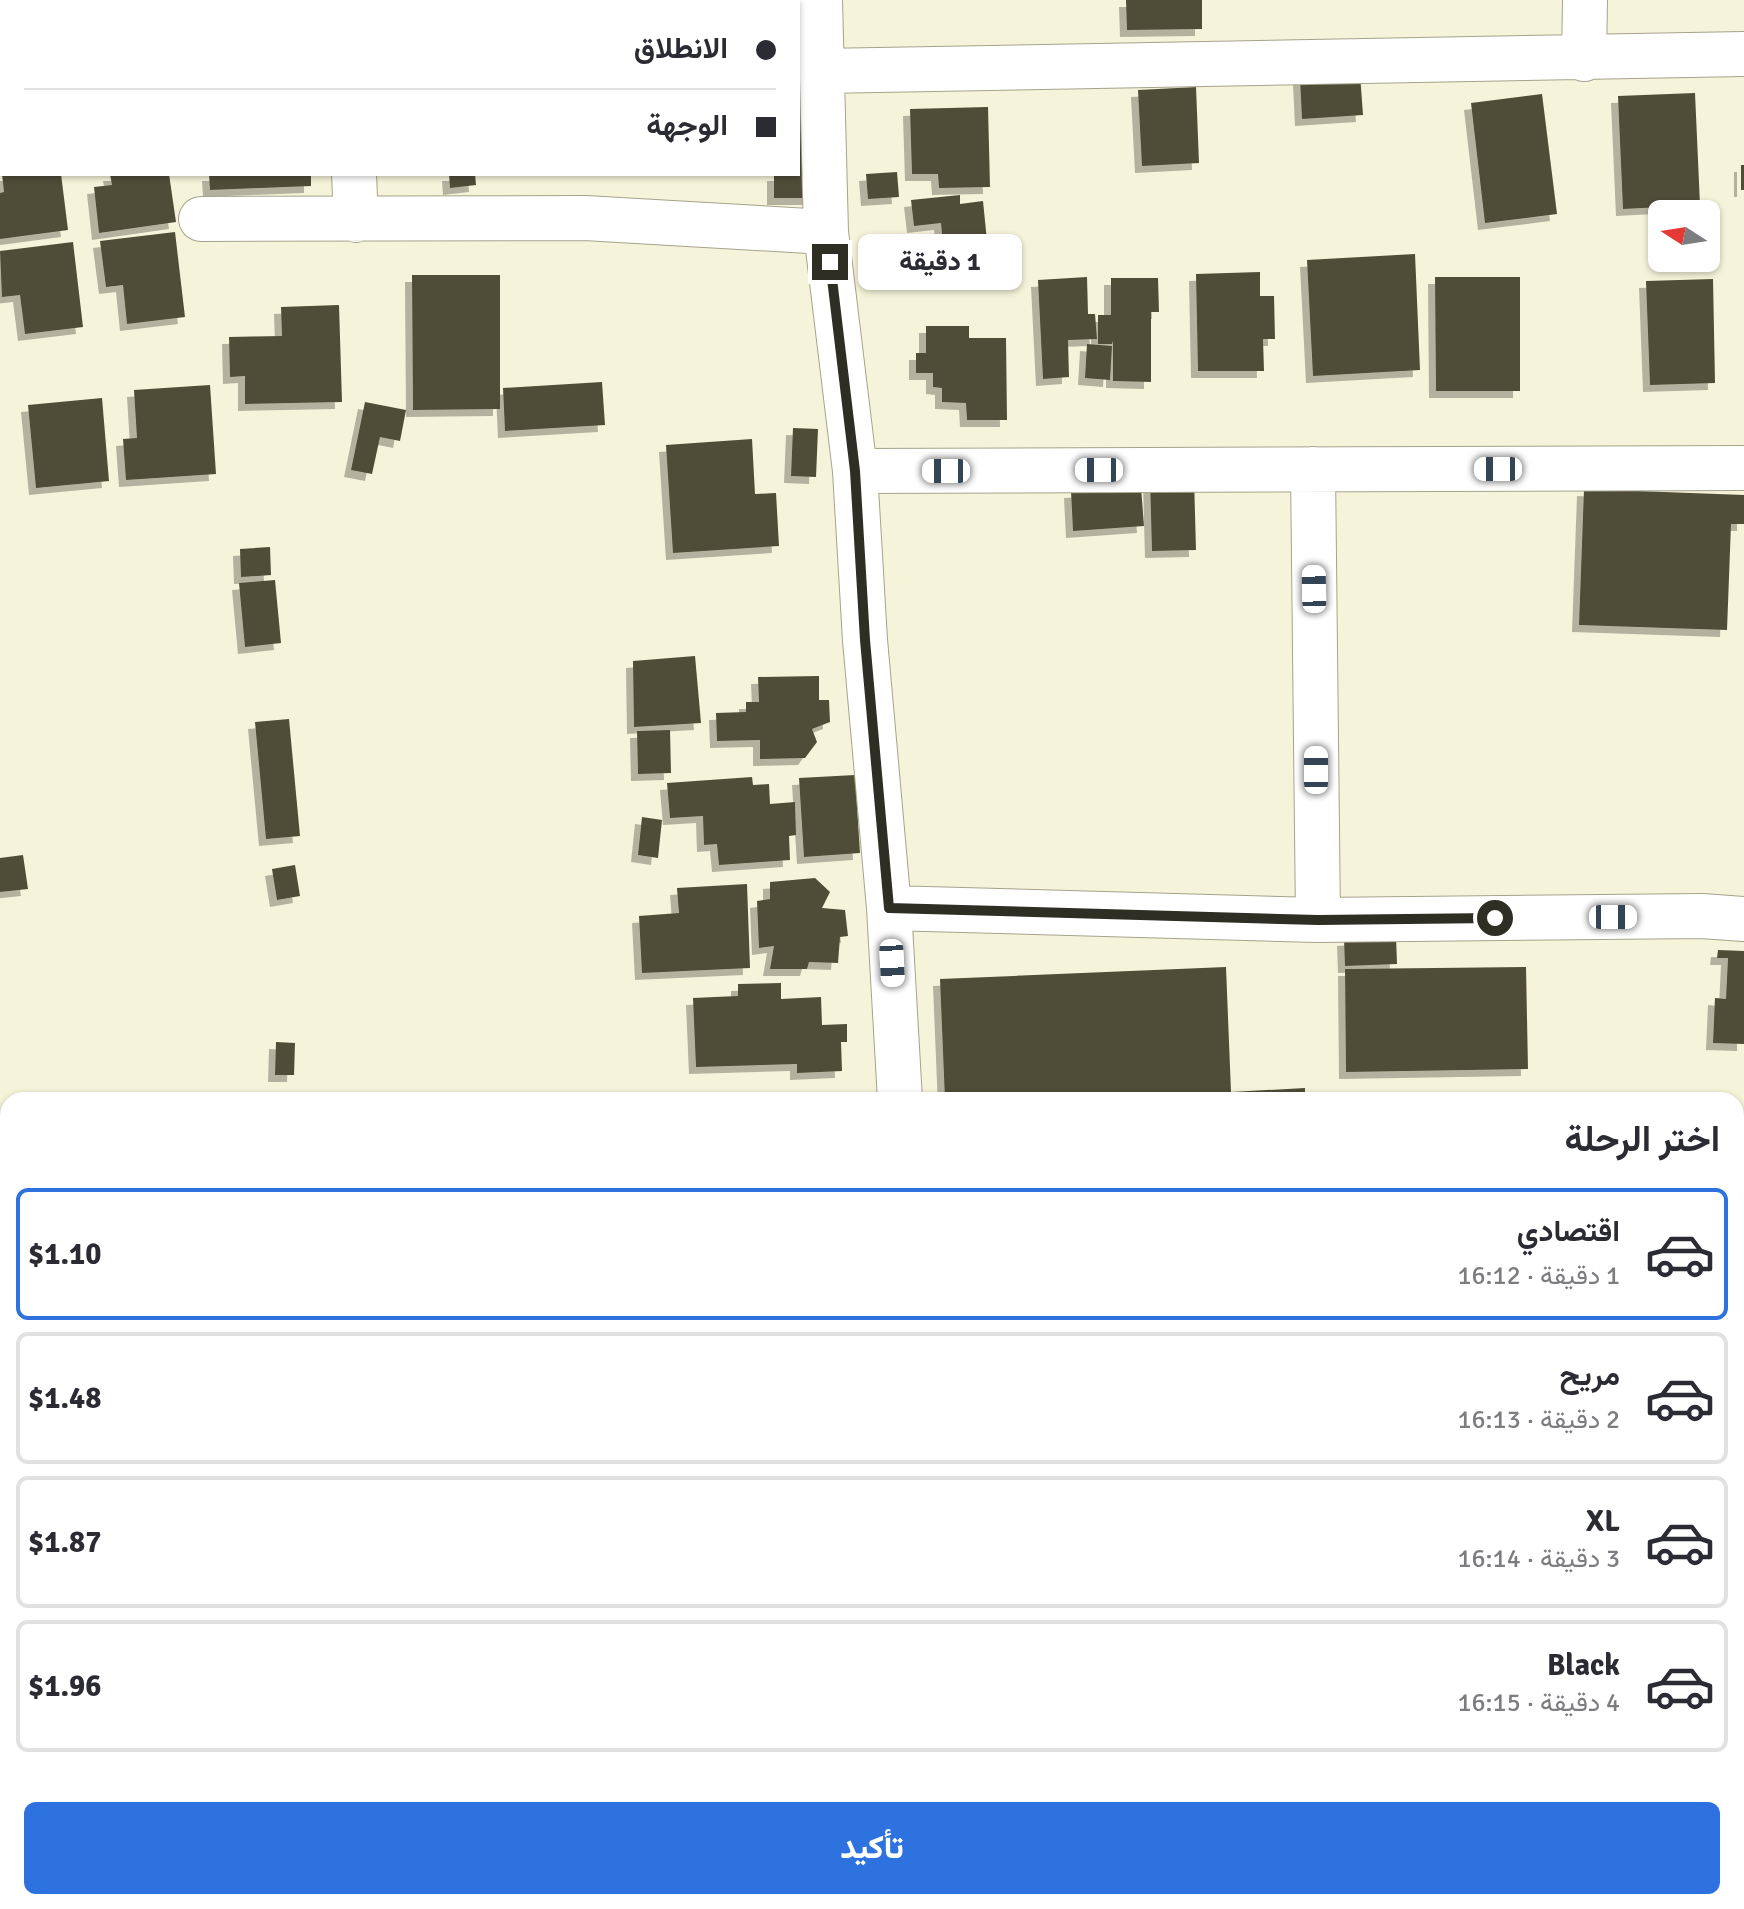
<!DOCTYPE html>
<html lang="ar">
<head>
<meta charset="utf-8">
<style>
	body { margin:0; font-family:Signika,Vazirmatn,sans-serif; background:#f7f7f7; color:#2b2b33; direction:rtl; height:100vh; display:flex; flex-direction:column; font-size:30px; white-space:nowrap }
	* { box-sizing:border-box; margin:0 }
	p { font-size:26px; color:#7c7c81 }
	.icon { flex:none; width:44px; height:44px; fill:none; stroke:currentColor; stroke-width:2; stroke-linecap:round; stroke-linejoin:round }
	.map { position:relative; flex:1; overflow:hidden; direction:ltr }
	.drawer { position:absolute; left:0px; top:1092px; width:1744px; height:818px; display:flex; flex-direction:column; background:#fff; border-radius:24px 24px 0 0; box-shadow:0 2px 6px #0004; direction:rtl }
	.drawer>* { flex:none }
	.hud { position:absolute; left:0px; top:0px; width:800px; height:176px; box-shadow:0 2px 6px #0004; direction:rtl; display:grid; align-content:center; height:176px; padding:0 24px; background:#fff }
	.needle { width:52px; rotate:282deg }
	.fabs { position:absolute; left:1648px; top:200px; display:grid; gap:16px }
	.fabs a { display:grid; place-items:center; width:72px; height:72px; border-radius:12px; background:#fff; box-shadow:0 2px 6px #0004; font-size:40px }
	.end { position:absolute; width:36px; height:36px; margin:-18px; border:10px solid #2f2e25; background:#fff; box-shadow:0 0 0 4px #fff }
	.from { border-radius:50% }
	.bubble { position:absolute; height:56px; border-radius:12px; background:#fff; box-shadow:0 2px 6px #0004; font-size:26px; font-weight:800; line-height:56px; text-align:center; direction:rtl }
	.car { position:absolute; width:24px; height:48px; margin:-24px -12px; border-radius:10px; box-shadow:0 0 6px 2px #0007; background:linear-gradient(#fff 24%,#345 0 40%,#fff 0 76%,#345 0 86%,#fff 0) }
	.hud b { display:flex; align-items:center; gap:28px; height:76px; font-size:30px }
	.hud b+b { border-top:2px solid #e1e1e2 }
	.hud i { width:20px; height:20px; background:#2b2b33 }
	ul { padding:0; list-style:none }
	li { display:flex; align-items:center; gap:24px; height:132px; margin:0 16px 12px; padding:0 8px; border:4px solid #e1e1e2; border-radius:12px }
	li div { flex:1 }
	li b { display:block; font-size:30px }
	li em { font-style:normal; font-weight:800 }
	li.current { border-color:#2d72df }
	li>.icon { width:72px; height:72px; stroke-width:1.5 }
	h2 { padding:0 24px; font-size:36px; line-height:96px }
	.primary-button { display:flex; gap:16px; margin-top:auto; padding:16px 24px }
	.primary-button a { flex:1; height:92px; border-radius:12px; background:#2d72df; color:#fff; font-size:32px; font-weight:800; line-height:92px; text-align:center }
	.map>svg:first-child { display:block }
</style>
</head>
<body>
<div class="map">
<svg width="1744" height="1909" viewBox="0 0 1744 1909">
	<defs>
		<filter id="shadow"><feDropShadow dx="-7" dy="7" stdDeviation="0" flood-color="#0004"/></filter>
	</defs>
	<rect width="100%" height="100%" fill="#f5f3d9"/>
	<path fill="#4f4d37" filter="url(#shadow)" d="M 1126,0 L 1202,0 L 1202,29 L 1127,30 Z
		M 1360,74 L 1363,115 L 1302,119 L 1300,78 Z
		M 1196,87 L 1199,163 L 1142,166 L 1138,90 Z
		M 1695,93 L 1700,205 L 1623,209 L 1618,96 Z
		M 1542,94 L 1557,214 L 1485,223 L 1471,103 Z
		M 798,100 L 813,100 L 812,198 L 774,198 L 774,174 L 798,174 Z
		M 988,107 L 990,187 L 939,188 L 938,174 L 912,174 L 910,109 Z
		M 1741,165 L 1744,165 L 1744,190 L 1741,190 Z
		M 897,172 L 899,197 L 868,199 L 866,174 Z
		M 2,174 L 61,174 L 68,230 L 0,239 L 0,193 L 4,192 Z
		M 110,174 L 169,174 L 176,222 L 99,233 L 94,187 L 112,185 Z
		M 209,174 L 311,174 L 311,186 L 210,190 Z
		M 449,174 L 475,174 L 476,185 L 450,188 Z
		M 960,195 L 960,204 L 983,201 L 990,271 L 946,275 L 941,223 L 914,226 L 911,200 Z
		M 175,232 L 185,317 L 127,324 L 123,285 L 106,287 L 100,241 Z
		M 73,242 L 83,327 L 25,334 L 20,295 L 2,297 L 0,251 Z
		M 1415,254 L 1420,370 L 1313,376 L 1307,260 Z
		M 1260,272 L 1260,296 L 1274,296 L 1275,339 L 1263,339 L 1264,371 L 1198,371 L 1196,274 Z
		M 412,275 L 500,275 L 500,409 L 413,410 Z
		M 1087,277 L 1088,314 L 1095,314 L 1097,339 L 1068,340 L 1069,377 L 1043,379 L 1038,280 Z
		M 1435,277 L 1520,277 L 1520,391 L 1436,391 Z
		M 1111,278 L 1158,278 L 1159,312 L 1151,312 L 1151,382 L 1113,381 L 1113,341 L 1112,344 L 1098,344 L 1098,315 L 1111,315 Z
		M 1713,279 L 1715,383 L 1650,385 L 1646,281 Z
		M 339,305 L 342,402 L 245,404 L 245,376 L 230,377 L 229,337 L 282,336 L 281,307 Z
		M 926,326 L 969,326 L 969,338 L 1006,338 L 1007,420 L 967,420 L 966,403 L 942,402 L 942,388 L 933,387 L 933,373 L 916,373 L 916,353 L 926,353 Z
		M 1087,344 L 1112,346 L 1110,380 L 1085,378 Z
		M 602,382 L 605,425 L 505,431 L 503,388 Z
		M 210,385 L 216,474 L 126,480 L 123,439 L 137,438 L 134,390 Z
		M 102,398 L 109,481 L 36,488 L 28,405 Z
		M 365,402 L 406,410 L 400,441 L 380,437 L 372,474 L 351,470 Z
		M 793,428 L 818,429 L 816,477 L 791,476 Z
		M 752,439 L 755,494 L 776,493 L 779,546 L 673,553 L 666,445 Z
		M 1194,477 L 1196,550 L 1152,551 L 1150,478 Z
		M 1141,487 L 1144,526 L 1073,531 L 1071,491 Z
		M 1584,489 L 1744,495 L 1744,524 L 1731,524 L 1727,630 L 1579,625 Z
		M 270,547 L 271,575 L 241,577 L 240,549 Z
		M 275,580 L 281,643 L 245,647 L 239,583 Z
		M 695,656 L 701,723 L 634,727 L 633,661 Z
		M 819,676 L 819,700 L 829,700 L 830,722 L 812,729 L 817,742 L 805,758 L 760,759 L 760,740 L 717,741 L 716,713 L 746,712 L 746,702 L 759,702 L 758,677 Z
		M 289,719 L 300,836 L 266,839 L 255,722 Z
		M 670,730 L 671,773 L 638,774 L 637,731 Z
		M 855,775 L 860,853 L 804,857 L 799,778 Z
		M 752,777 L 753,785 L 769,784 L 770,804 L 795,802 L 796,835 L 789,836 L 790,860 L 719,865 L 717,844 L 704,845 L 703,816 L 670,818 L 667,783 Z
		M 642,817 L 662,820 L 658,858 L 638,855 Z
		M 23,855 L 28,889 L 0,892 L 0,858 Z
		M 295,865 L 300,896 L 277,900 L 272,869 Z
		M 815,878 L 830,892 L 822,908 L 845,910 L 848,936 L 840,937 L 838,963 L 809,962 L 807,969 L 770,969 L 774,946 L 759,948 L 757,901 L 770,899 L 770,882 Z
		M 747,884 L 750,968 L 642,973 L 639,916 L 679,913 L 677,888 Z
		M 1396,936 L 1397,964 L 1345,966 L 1344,939 Z
		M 1718,950 L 1744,951 L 1744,1044 L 1713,1043 L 1715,998 L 1726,999 L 1728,958 L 1717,958 Z
		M 1226,967 L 1231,1092 L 1305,1088 L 1305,1100 L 945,1100 L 940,979 Z
		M 1526,967 L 1528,1069 L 1346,1072 L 1345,969 Z
		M 781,983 L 781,999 L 821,997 L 822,1025 L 847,1024 L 847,1042 L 841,1042 L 842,1071 L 797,1073 L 797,1064 L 696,1067 L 693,998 L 738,996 L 738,984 Z
		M 276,1042 L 295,1043 L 294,1075 L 275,1075 Z
		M 1736,1544 L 1744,1546 L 1744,1642 L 1736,1641 Z
		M 1736,1719 L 1744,1721 L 1740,1754 L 1736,1753 Z
		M 1736,1757 L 1741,1758 L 1738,1779 L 1736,1779 Z
		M 10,1902 L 143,1902 L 143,1909 L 11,1909 Z
		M 154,1902 L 330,1902 L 341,1903 L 341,1909 L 154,1909 Z
		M 1150,1902 L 1228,1902 L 1228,1909 L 1150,1909 Z
		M 1241,1902 L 1352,1902 L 1352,1909 L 1241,1909 Z"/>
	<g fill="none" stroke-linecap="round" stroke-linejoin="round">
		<g stroke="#a5a38b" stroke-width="26">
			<path id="service" d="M 369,1902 L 370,1909"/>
		</g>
		<g stroke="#a5a38b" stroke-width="46">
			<path id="minor" d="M 348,0 L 348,2
				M 820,0 L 826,232 L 855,471 L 865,640 L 889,908 L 900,1100
				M 1584,59 L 1585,0
				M 822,71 L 1744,54
				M 0,117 L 2,117
				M 354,174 L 356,220
				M 201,219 L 585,218 L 826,232
				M 1313,469 L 1318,920
				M 855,471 L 1744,468
				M 889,908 L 1318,920 L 1702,916 L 1744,919
				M 1736,1250 L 1744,1250
				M 948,1902 L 949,1909"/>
		</g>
		<use href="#service" stroke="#fff" stroke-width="24"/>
		<use href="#minor" stroke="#fff" stroke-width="44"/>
	</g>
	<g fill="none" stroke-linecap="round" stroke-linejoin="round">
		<path stroke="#2f2e25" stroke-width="10" d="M 830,262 L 855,471 L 865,640 L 889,908 L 1318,920 L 1495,918"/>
	</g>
</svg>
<div class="fabs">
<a><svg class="needle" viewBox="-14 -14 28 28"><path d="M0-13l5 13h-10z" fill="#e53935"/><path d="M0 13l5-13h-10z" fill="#7c7c81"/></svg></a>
</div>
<i class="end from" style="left:1495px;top:918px"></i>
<i class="end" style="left:830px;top:262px"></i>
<div class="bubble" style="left:858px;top:234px;width:164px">1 دقيقة</div>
<i class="car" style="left:1498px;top:469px;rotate:270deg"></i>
<i class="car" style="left:1099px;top:470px;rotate:270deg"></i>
<i class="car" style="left:946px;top:471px;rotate:270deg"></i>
<i class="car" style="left:1314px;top:589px;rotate:359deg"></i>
<i class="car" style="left:1316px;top:770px;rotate:0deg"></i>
<i class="car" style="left:1613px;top:917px;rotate:90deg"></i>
<i class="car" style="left:892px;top:963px;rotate:177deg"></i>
<div class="hud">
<b><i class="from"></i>الانطلاق</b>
<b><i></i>الوجهة</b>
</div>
<section class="drawer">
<h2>اختر الرحلة</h2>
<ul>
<li class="current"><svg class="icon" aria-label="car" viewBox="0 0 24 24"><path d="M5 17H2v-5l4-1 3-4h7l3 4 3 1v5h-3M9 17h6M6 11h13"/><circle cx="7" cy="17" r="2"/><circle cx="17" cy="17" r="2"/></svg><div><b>اقتصادي</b><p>1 دقيقة · 16:12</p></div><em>$1.10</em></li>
<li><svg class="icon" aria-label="car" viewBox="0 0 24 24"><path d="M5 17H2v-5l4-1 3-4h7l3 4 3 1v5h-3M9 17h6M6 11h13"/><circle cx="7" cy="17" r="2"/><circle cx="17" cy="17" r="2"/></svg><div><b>مريح</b><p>2 دقيقة · 16:13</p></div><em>$1.48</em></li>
<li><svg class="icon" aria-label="car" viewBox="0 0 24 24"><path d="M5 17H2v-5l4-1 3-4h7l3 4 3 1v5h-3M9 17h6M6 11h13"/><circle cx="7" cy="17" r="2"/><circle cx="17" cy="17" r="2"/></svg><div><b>XL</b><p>3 دقيقة · 16:14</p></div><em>$1.87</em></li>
<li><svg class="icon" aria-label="car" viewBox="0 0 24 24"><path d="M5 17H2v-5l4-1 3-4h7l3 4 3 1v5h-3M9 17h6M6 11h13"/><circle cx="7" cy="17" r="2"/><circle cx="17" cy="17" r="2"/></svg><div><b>Black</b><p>4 دقيقة · 16:15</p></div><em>$1.96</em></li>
</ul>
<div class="primary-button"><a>تأكيد</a></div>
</section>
</div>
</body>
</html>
